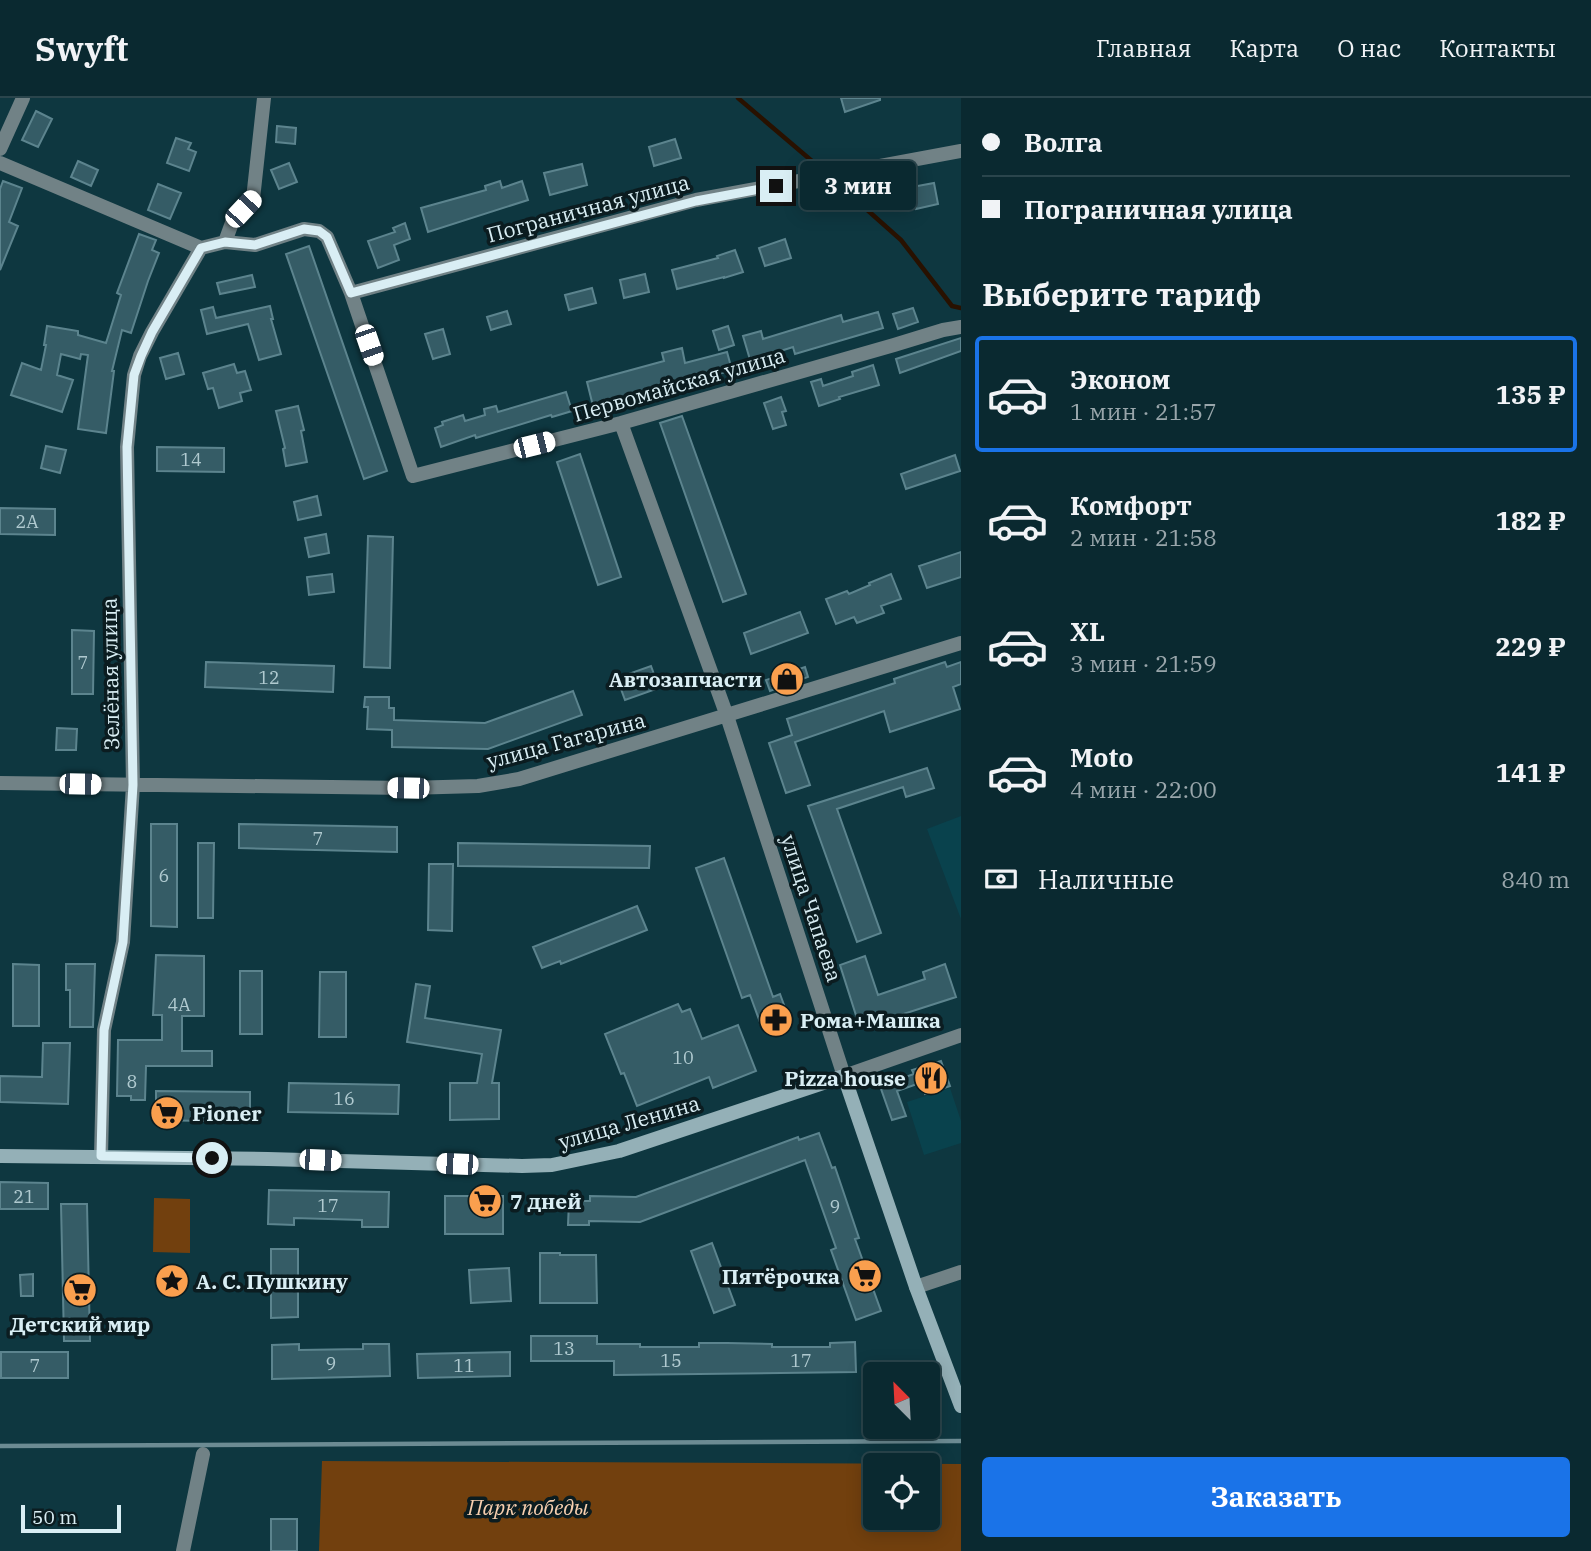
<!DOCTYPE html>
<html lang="ru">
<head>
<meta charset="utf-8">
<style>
	body { margin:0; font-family:"IBM Plex Serif",serif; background:#133138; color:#f1f3f6; height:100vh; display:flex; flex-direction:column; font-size:26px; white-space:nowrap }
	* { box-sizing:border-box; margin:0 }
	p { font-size:23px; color:#99a6ab }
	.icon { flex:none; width:38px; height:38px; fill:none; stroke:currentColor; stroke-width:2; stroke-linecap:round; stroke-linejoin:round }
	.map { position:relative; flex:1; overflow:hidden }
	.drawer { display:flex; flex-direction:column; background:#0a2930; width:630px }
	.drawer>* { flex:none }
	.hud { display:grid; align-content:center; height:154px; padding:0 21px; background:#0a2930 }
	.needle { width:46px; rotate:336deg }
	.fabs { position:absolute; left:863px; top:1264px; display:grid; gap:14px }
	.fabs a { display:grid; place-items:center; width:77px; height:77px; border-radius:7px; background:#0a2930; box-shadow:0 4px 18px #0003,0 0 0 2px #2a454c; font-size:35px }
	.scale { position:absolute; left:21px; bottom:18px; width:100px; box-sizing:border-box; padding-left:7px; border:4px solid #d9eef4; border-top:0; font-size:19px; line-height:24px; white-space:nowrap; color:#d9eef4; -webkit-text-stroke:5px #0b1c20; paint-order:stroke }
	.end { position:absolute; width:32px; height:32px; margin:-16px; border:9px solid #d9eef4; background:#111; box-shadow:0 0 0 4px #111 }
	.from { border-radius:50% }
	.bubble { position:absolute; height:49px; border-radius:7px; background:#0a2930; box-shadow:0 4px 18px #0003,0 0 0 2px #2a454c; font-size:23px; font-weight:700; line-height:49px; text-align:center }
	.car { position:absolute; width:21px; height:42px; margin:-21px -10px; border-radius:9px; box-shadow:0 0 5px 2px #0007; background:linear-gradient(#fff 24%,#345 0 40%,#fff 0 76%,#345 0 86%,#fff 0) }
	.hud b { display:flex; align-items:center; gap:24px; height:66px; font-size:26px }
	.hud b+b { border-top:2px solid #2a454c }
	.hud i { width:18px; height:18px; background:#f1f3f6 }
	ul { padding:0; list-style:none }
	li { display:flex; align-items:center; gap:21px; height:116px; margin:0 14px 10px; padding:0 7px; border:4px solid transparent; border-radius:7px }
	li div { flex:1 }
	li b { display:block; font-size:26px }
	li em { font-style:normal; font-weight:700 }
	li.active { border-color:#1a73e8 }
	li>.icon { width:63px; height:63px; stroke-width:1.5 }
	h2 { padding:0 21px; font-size:32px; line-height:84px }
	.pay { display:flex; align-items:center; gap:18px; height:77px; padding:0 21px; font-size:26px }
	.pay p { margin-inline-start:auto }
	.primary-button { display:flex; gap:14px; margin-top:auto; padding:14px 21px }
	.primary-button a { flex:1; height:80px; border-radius:7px; background:#1a73e8; color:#fff; font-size:28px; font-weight:700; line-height:80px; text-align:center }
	header { display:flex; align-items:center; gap:42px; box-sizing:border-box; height:98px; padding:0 35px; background:#0a2930; border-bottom:2px solid #2a454c }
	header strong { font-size:33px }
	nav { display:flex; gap:38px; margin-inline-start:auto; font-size:24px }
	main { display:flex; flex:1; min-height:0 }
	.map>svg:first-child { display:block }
</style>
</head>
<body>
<header>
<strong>Swyft</strong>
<nav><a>Главная</a><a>Карта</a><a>О нас</a><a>Контакты</a></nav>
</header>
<main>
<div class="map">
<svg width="961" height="1453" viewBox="0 0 961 1453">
	<rect width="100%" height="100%" fill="#0e3740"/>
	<path fill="#09424d" d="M 961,718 L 961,821 L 927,731 Z
		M 950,990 L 961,1023 L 961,1045 L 924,1057 L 907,1004 Z"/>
	<path fill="#72400e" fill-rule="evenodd" d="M 154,1100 L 190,1101 L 190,1155 L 153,1154 Z
		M 322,1363 L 961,1366 L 961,1453 L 319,1453 ZM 875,1367 L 928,1367 L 928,1419 L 875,1419 Z"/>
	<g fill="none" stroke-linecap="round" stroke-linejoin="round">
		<path stroke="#281100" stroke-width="4.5" d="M 738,0 L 819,69
			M 838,86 L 901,142 L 952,208 L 961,210"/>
	</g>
	<path fill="#355c66" stroke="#5c848e" stroke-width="2" d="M 841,0 L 880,0 L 880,2 L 845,14 Z
		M 36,13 L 52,21 L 38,49 L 22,42 Z
		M 277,28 L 296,30 L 295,46 L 276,44 Z
		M 176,40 L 191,45 L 188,51 L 196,54 L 189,73 L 167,65 Z
		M 675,41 L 681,60 L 654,68 L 649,49 Z
		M 78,63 L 98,72 L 91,88 L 71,79 Z
		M 289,65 L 297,84 L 279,91 L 271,72 Z
		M 582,66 L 587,87 L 550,97 L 544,75 Z
		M 3,83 L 22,90 L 9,124 L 18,128 L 0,172 L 0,91 Z
		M 500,83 L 502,90 L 522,83 L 528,102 L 428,134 L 421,110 L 486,92 L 485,88 Z
		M 907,83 L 911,99 L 889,103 L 886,87 Z
		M 934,85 L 938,106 L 916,111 L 912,89 Z
		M 158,86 L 181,95 L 170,121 L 148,112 Z
		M 405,125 L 410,141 L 394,147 L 399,162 L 378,170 L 368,143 L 395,134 L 393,130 Z
		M 139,136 L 156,142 L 152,152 L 159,155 L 148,183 L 131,235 L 122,232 L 112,273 L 114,273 L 106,335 L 78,331 L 88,257 L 81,256 L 80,261 L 61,256 L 57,277 L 73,282 L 62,314 L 11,297 L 22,265 L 41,272 L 46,247 L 44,247 L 47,228 L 78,233 L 78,237 L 106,245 L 121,197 L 117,195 Z
		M 785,141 L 791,160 L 765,168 L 759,150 Z
		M 309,148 L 387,373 L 364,381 L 286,156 Z
		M 735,152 L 743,174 L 724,180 L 724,179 L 677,191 L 672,172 L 718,160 L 717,158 Z
		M 645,176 L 649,194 L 624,200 L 620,182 Z
		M 252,177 L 255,189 L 220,196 L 217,185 Z
		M 592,190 L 596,205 L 569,212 L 565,197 Z
		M 270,208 L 273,221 L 271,221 L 281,256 L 259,262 L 248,226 L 207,236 L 201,212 L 213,209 L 216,220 Z
		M 913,210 L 918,224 L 898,231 L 893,216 Z
		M 507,213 L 511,226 L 491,232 L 487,219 Z
		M 878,214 L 883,230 L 795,256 L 793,249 L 768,257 L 769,260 L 751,265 L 743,238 L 761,233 L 763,241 L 841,217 L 843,224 Z
		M 728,228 L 734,247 L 719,252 L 713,233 Z
		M 443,231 L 450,256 L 433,261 L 425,236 Z
		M 961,240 L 961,253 L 900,275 L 896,261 Z
		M 682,250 L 685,265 L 727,254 L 732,272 L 705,280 L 670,286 L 593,308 L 587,284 L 664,263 L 662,255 Z
		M 178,255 L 184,276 L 166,281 L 160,260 Z
		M 234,266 L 237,275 L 245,273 L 251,292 L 240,295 L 242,303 L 219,310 L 213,290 L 208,291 L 203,275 Z
		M 873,267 L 879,287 L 839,299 L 840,301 L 819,308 L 811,284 L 821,281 L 823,288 L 853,278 L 852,274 Z
		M 566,294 L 572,313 L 552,319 L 551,317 L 476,340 L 475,337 L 441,349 L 435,330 L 443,327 L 442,324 L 463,317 L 465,323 L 485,317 L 484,311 L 496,308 L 498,314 Z
		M 781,299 L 786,313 L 782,314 L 786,327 L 773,331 L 764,305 Z
		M 298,308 L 304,332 L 301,333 L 307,364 L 286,368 L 283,351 L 285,350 L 276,313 Z
		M 682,318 L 746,496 L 723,504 L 660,325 Z
		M 46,348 L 66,352 L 60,375 L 41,370 Z
		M 157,349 L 224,350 L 224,374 L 157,373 Z
		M 580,356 L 621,479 L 598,487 L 557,364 Z
		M 955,357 L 960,373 L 906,391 L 901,376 Z
		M 317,398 L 321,417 L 298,422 L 294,404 Z
		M 0,410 L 55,411 L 55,437 L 0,436 Z
		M 326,436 L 329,455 L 309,459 L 305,440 Z
		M 368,438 L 393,439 L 390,570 L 364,569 Z
		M 961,454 L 961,479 L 927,490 L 919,468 Z
		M 332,476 L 334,494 L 309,497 L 307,479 Z
		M 891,476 L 901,501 L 881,508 L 884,515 L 857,525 L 854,519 L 836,526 L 826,501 L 847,493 L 849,496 L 870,487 L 869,485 Z
		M 800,514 L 808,535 L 751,556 L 744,535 Z
		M 72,532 L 94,533 L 93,596 L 72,596 Z
		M 206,564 L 334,568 L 333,594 L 205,589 Z
		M 945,564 L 947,569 L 961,564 L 961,586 L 953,589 L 960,611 L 890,634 L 884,613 L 795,644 L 810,687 L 786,695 L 769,645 L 792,637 L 787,621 L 895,585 L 894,581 Z
		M 651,568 L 659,590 L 625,602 L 617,580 Z
		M 805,569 L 808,579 L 770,593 L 766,582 Z
		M 573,593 L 582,617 L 488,651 L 392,649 L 392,632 L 367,631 L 368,609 L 364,609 L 365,599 L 389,599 L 389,610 L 394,610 L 394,622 L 485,625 Z
		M 57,630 L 77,631 L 76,652 L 56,652 Z
		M 927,670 L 934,690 L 906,699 L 903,689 L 837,711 L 881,835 L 857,844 L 808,708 Z
		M 151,726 L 177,726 L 177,829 L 151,828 Z
		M 239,726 L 397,729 L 397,754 L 239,750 Z
		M 198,745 L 214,745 L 213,820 L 198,820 Z
		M 458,745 L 650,748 L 649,770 L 458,768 Z
		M 724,760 L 773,899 L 780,896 L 788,918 L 761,927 L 750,897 L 742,900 L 696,770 Z
		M 429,766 L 453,766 L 452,833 L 428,832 Z
		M 637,808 L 647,832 L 561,866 L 560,863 L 542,870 L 533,849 Z
		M 156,857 L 204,858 L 204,918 L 182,918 L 182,953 L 212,953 L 212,968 L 146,968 L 145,1002 L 131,1002 L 131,998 L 117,998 L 118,942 L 162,942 L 162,917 L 153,917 Z
		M 865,858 L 878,897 L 925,881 L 923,874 L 945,866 L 956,899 L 860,930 L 840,867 Z
		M 13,866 L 39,867 L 39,928 L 13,928 Z
		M 66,866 L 95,866 L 93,929 L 70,929 L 70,892 L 66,892 Z
		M 240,873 L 262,873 L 262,936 L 240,936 Z
		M 320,874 L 346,874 L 346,939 L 319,939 Z
		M 416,886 L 430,888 L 425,920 L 501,932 L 492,985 L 499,985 L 499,1021 L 450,1022 L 450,985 L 477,985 L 482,956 L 407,944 Z
		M 678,906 L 682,914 L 690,911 L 702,941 L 738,927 L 756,973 L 713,990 L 709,979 L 637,1008 L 624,975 L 621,976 L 605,936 Z
		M 43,945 L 70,945 L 68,1006 L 0,1004 L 0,978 L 42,979 Z
		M 941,963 L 950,988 L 925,996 L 922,987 L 918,988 L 917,986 L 897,993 L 906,1018 L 892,1022 L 880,988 L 914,976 L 912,972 Z
		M 289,985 L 399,987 L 398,1016 L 288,1014 Z
		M 156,993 L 250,994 L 250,1024 L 156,1022 Z
		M 819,1035 L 832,1070 L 835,1069 L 859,1140 L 855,1141 L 881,1213 L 856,1222 L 831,1152 L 836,1150 L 805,1062 L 640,1124 L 589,1123 L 589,1127 L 568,1127 L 569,1103 L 590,1103 L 590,1098 L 636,1099 L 798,1039 L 799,1042 Z
		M 0,1084 L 48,1085 L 48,1111 L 0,1111 Z
		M 269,1092 L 389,1094 L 388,1129 L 362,1129 L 362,1122 L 294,1120 L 294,1127 L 268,1126 Z
		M 445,1098 L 503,1098 L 503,1136 L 445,1136 Z
		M 61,1106 L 87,1106 L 90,1243 L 64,1243 Z
		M 712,1145 L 735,1207 L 714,1215 L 691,1153 Z
		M 271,1151 L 298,1151 L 298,1219 L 271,1220 Z
		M 540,1155 L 560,1155 L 560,1157 L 596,1157 L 597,1205 L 540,1205 Z
		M 509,1170 L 511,1203 L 471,1205 L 469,1172 Z
		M 33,1176 L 33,1198 L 21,1198 L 20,1177 Z
		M 531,1238 L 597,1238 L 597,1246 L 640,1246 L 640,1249 L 699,1249 L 699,1245 L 727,1245 L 772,1246 L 772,1249 L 830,1249 L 830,1245 L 855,1244 L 856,1274 L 614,1277 L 614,1263 L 531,1263 Z
		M 299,1246 L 299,1252 L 363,1251 L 363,1246 L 389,1246 L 390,1278 L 272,1281 L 272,1247 Z
		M 1,1254 L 68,1254 L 68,1280 L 1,1280 Z
		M 510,1254 L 510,1278 L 418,1280 L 417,1256 Z
		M 271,1421 L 297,1421 L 297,1453 L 271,1453 Z"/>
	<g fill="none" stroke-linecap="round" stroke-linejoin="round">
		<path stroke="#718286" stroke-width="14" d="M 0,51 L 23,0
			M 0,65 L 201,150
			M 225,144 L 233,122 L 253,101 L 264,0
			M 201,150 L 225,144 L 255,147 L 304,131 L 319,133 L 327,139 L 351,195 L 413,378 L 621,325 L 894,247 L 943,232 L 961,229
			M 351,195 L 696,102 L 961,53
			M 621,325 L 727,618 L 844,978 L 961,937
			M 0,685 L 408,690 L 478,688 L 519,681 L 961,545
			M 101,1058 L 104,932 L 123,844 L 133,687 L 127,349 L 134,277 L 140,258 L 152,234 L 201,150
			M 916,1189 L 961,1174
			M 183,1453 L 203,1356"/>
		<path stroke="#94b0b7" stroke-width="14" d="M 0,1058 L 268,1061 L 522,1068 L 552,1067 L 619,1053 L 844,978 L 916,1189 L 961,1308"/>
		<path stroke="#6c8b93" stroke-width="4.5" d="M 0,1348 L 961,1343"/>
	</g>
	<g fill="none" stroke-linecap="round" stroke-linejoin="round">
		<path stroke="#d9eef4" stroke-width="9" d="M 212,1060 L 101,1058 L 104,932 L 123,844 L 133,687 L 127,349 L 134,277 L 141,258 L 152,234 L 201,150 L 225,144 L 255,147 L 304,131 L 319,133 L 327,139 L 351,195 L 696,103 L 776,88"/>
	</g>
	<defs>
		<g id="shop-disc" transform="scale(1.75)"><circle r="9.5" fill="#fa9f4e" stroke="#0b1c20"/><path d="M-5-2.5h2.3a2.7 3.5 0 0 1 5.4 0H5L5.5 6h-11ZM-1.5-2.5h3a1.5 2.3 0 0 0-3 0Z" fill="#111"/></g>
		<g id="pharmacy-disc" transform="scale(1.75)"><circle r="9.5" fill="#fa9f4e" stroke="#0b1c20"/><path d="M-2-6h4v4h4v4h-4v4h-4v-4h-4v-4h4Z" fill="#111"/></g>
		<g id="restaurant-disc" transform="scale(1.75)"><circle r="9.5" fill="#fa9f4e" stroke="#0b1c20"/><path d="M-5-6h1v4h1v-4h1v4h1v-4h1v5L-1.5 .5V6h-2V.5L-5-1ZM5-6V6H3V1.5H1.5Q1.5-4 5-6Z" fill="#111"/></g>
		<g id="supermarket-disc" transform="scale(1.75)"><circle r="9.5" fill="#fa9f4e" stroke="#0b1c20"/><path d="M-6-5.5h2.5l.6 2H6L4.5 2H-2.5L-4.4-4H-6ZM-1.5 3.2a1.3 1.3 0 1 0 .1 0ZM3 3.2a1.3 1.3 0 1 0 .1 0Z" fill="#111"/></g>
		<g id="sight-disc" transform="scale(1.75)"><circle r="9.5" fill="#fa9f4e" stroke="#0b1c20"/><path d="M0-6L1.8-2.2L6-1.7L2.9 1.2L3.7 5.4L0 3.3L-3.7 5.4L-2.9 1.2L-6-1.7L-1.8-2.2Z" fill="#111"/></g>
	</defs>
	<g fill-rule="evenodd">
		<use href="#shop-disc" x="787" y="581"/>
		<use href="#pharmacy-disc" x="776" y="922"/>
		<use href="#restaurant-disc" x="931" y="980"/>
		<use href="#supermarket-disc" x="167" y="1015"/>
		<use href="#supermarket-disc" x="485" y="1103"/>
		<use href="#supermarket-disc" x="865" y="1178"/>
		<use href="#sight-disc" x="172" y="1183"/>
		<use href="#supermarket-disc" x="80" y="1192"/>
	</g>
	<g text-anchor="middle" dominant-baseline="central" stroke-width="7" stroke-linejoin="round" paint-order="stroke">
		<g font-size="18" fill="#b0cad0">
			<text x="191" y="361">14</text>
			<text x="27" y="423">2А</text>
			<text x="83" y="564">7</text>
			<text x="269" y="579">12</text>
			<text x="318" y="740">7</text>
			<text x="164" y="777">6</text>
			<text x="179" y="906">4А</text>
			<text x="683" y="959">10</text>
			<text x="132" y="983">8</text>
			<text x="344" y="1000">16</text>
			<text x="24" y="1098">21</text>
			<text x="328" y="1107">17</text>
			<text x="835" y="1108">9</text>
			<text x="564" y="1250">13</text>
			<text x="671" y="1262">15</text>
			<text x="801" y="1262">17</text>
			<text x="331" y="1265">9</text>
			<text x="35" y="1267">7</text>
			<text x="464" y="1267">11</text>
		</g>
		<g font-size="21" fill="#d9eef4" stroke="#0b1c20">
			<text transform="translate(588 110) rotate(-15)">Пограничная улица</text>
			<text transform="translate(679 286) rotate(-16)">Первомайская улица</text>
			<text transform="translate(110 576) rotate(-91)">Зелёная улица</text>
			<text transform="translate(566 642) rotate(-15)">улица Гагарина</text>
			<text transform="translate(812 810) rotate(72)">улица Чапаева</text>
			<text transform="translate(629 1024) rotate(-16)">улица Ленина</text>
		</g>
		<g font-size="21" font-weight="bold" fill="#d9eef4" stroke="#0b1c20" text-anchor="start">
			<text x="762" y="581" text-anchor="end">Автозапчасти</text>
			<text x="800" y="922">Рома+Машка</text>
			<text x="906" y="980" text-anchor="end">Pizza house</text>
			<text x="192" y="1015">Pioner</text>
			<text x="510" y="1103">7 дней</text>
			<text x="840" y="1178" text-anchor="end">Пятёрочка</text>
			<text x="196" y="1183">А. С. Пушкину</text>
			<text x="80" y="1226" text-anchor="middle">Детский мир</text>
		</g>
		<g font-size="21" font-style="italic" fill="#f7cfaf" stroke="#0b1c20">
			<text x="528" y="1409">Парк победы</text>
		</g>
	</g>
</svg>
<div class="fabs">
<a><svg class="needle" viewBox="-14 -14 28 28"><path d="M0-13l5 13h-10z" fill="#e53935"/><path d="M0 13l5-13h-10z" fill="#99a6ab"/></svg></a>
<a><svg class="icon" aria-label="locate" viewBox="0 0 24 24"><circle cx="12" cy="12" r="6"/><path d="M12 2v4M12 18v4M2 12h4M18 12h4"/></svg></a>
</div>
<div class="scale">50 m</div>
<i class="end from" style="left:212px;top:1060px"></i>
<i class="end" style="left:776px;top:88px"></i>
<div class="bubble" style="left:800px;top:63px;width:116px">3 мин</div>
<i class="car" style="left:243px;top:111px;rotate:43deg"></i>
<i class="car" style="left:369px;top:247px;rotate:161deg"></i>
<i class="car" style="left:534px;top:347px;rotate:76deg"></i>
<i class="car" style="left:80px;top:686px;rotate:91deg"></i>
<i class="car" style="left:408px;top:690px;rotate:271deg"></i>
<i class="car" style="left:320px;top:1062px;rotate:92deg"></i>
<i class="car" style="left:457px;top:1066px;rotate:272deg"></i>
</div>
<section class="drawer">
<div class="hud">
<b><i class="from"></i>Волга</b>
<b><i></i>Пограничная улица</b>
</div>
<h2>Выберите тариф</h2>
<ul>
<li class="active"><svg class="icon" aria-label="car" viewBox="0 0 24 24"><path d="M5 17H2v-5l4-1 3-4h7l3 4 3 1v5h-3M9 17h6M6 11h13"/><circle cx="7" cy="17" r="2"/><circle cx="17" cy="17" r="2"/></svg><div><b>Эконом</b><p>1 мин · 21:57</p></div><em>135 ₽</em></li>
<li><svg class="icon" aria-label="car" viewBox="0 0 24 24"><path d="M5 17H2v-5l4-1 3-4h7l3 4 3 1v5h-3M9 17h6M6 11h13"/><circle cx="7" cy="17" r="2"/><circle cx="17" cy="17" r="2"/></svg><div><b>Комфорт</b><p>2 мин · 21:58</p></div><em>182 ₽</em></li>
<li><svg class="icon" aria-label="car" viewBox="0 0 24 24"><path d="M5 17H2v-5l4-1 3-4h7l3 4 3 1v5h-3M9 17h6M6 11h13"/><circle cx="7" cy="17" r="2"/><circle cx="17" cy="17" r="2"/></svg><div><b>XL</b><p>3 мин · 21:59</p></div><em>229 ₽</em></li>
<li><svg class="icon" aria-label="car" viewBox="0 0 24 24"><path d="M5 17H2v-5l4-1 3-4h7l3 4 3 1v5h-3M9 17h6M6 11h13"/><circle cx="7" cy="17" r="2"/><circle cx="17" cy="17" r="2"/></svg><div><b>Moto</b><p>4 мин · 22:00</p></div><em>141 ₽</em></li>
</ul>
<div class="pay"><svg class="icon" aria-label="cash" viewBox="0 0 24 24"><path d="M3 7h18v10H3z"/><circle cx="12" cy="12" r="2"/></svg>Наличные<p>840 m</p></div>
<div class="primary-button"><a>Заказать</a></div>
</section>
</main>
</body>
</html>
